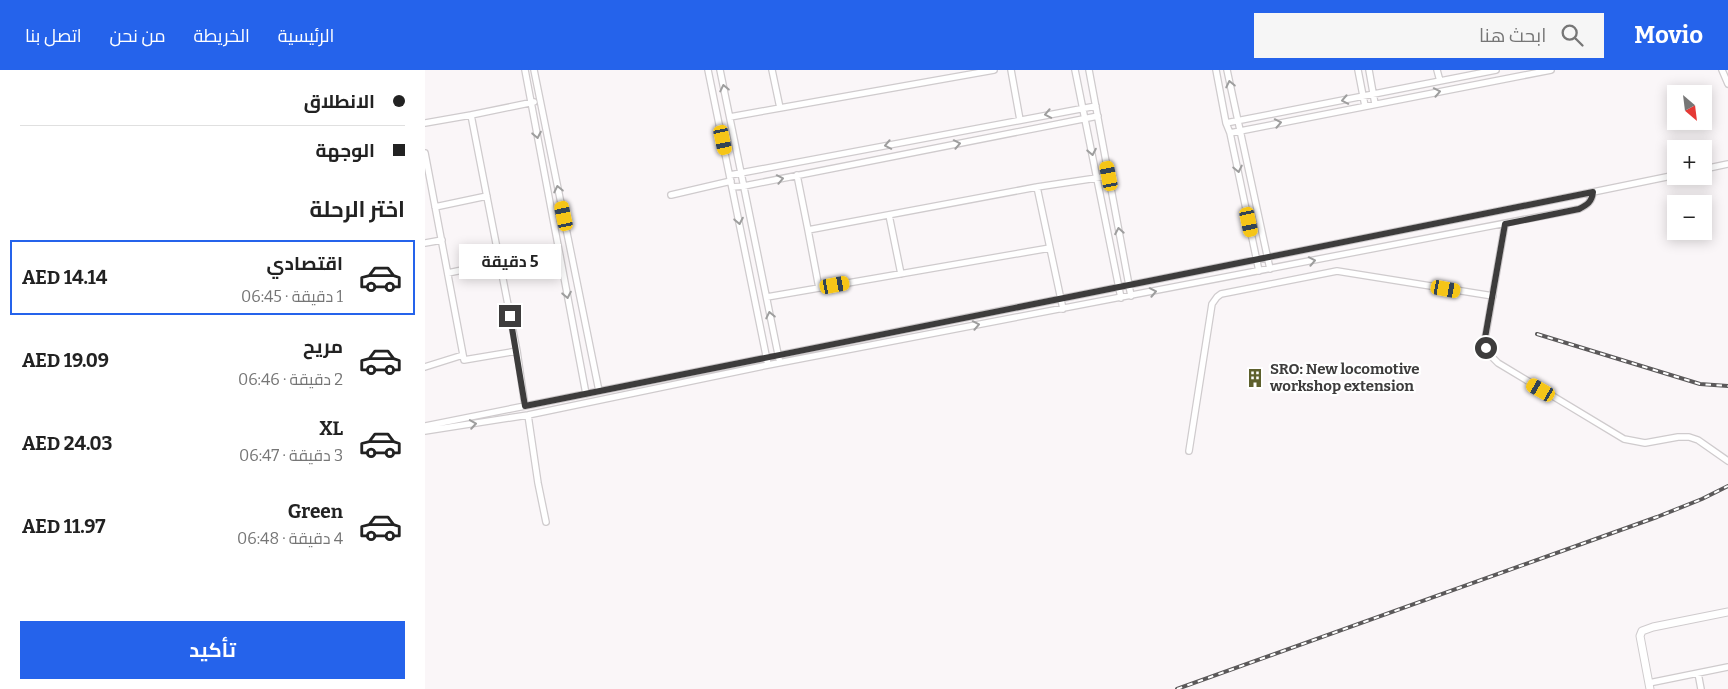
<!DOCTYPE html>
<html lang="ar">
<head>
<meta charset="utf-8">
<style>
	body { margin:0; font-family:Bitter,Cairo,serif; background:#f6f6f6; color:#222; direction:rtl; height:100vh; display:flex; flex-direction:column; font-size:19px; white-space:nowrap }
	* { box-sizing:border-box; margin:0 }
	p { font-size:16px; color:#767676 }
	.icon { flex:none; width:28px; height:28px; fill:none; stroke:currentColor; stroke-width:2; stroke-linecap:round; stroke-linejoin:round }
	.map { position:relative; flex:1; overflow:hidden; direction:ltr }
	.panel { display:flex; flex-direction:column; background:#fff; width:425px }
	.panel>* { flex:none }
	.banner { display:grid; align-content:center; height:110px; padding:0 20px; background:#fff }
	.needle { width:32px; rotate:152deg }
	.controls { position:absolute; left:1242px; top:15px; display:grid; gap:10px }
	.controls a { display:grid; place-items:center; width:45px; height:45px; border-radius:0px; background:#fff; box-shadow:0 2px 12px #0003; font-size:25px }
	.end { position:absolute; width:22px; height:22px; margin:-11px; border:6px solid #3d3c3c; background:#fff; box-shadow:0 0 0 2px #fff }
	.from { border-radius:50% }
	.bubble { position:absolute; height:35px; border-radius:0px; background:#fff; box-shadow:0 2px 12px #0003; font-size:16px; font-weight:700; line-height:35px; text-align:center; direction:rtl }
	.car { position:absolute; width:15px; height:30px; margin:-15px -8px; border-radius:6px; box-shadow:0 0 4px 1px #0007; background:linear-gradient(#f5c518 24%,#345 0 40%,#f5c518 0 76%,#345 0 86%,#f5c518 0) }
	.banner b { display:flex; align-items:center; gap:18px; height:48px; font-size:19px }
	.banner b+b { border-top:1px solid #e0e0e0 }
	.banner i { width:12px; height:12px; background:#222 }
	ul { padding:0; list-style:none }
	li { display:flex; align-items:center; gap:15px; height:75px; margin:0 10px 8px; padding:0 10px; border:2px solid transparent; border-radius:0px }
	li div { flex:1 }
	li b { display:block; font-size:19px }
	li em { font-style:normal; font-weight:700 }
	li.current { border-color:#2563eb }
	li>.icon { width:45px; height:45px; stroke-width:1.5 }
	h2 { padding:0 20px; font-size:22px; line-height:60px }
	.button { display:flex; gap:10px; margin-top:auto; padding:10px 20px }
	.button a { flex:1; height:58px; border-radius:0px; background:#2563eb; color:#fff; font-size:20px; font-weight:700; line-height:58px; text-align:center }
	header { display:flex; align-items:center; gap:30px; box-sizing:border-box; height:70px; padding:0 25px; background:#2563eb; color:#fff }
	header strong { font-size:24px }
	nav { display:flex; gap:28px; margin-inline-start:auto; font-size:18px }
	.search { width:350px; height:45px; background:#f6f6f6; display:flex; align-items:center; gap:12px; box-sizing:border-box; padding:0 18px; border-radius:0px; color:#767676; font-size:19px }
	main { display:flex; flex:1; min-height:0 }
	.map>svg:first-child { display:block }
</style>
</head>
<body>
<header>
<strong>Movio</strong>
<div class="search"><svg class="icon" aria-label="search" viewBox="0 0 24 24"><circle cx="10" cy="10" r="6"/><path d="M15 15l6 6"/></svg>ابحث هنا</div>
<nav><a>الرئيسية</a><a>الخريطة</a><a>من نحن</a><a>اتصل بنا</a></nav>
</header>
<main>
<div class="map">
<svg width="1303" height="619" viewBox="0 0 1303 619">
	<rect width="100%" height="100%" fill="#faf6f8"/>
	<g fill="none" stroke-linecap="round" stroke-linejoin="round">
		<g stroke="#cfcbcd" stroke-width="8">
			<path id="minor" d="M 100,0 L 161,324
				M 109,0 L 174,321
				M 283,0 L 343,295
				M 295,0 L 354,289
				M 347,0 L 355,38 L 569,0
				M 586,0 L 595,50
				M 650,0 L 696,228
				M 664,0 L 706,226
				M 791,0 L 801,53 L 805,63 L 834,201
				M 802,0 L 845,199
				M 933,0 L 940,36
				M 944,0 L 950,34
				M 1012,0 L 1015,11
				M 1297,0 L 1303,14
				M 305,47 L 355,38
				M 0,53 L 46,45
				M 801,53 L 1071,0
				M 805,63 L 1126,0
				M 0,83 L 39,290 L 92,281 L 100,336
				M 1279,99 L 1303,94
				M 305,105 L 671,36
				M 372,105 L 383,160 L 612,117
				M 307,117 L 319,116 L 673,46
				M 1168,122 L 1251,105
				M 246,125 L 306,111
				M 10,137 L 62,126
				M 464,145 L 476,204
				M 1080,154 L 1060,269 L 1062,282 L 1073,293 L 1199,369 L 1220,373 L 1253,367 L 1264,367 L 1273,370 L 1303,391
				M 0,173 L 17,170
				M 23,203 L 75,192
				M 394,218 L 625,178
				M 342,227 L 394,218 L 383,160
				M 638,239 L 612,117 L 685,106
				M 92,281 L 46,45 L 109,32
				M 0,297 L 38,285
				M 103,345 L 113,413 L 121,452
				M 0,356 L 1168,122 C 1167,132 1162,135 1154,139 L 343,295 L 103,345 L 0,361
				M 764,381 L 787,234 L 792,227 L 796,224 L 912,201 L 1068,226
				M 1273,603 L 1276,619
				M 1224,613 L 1303,597"/>
		</g>
		<g stroke="#cfcbcd" stroke-width="9">
			<path id="tertiary" d="M 1225,619 L 1215,566 L 1217,561 L 1228,557 L 1303,542"/>
		</g>
		<use href="#minor" stroke="#fff" stroke-width="5.5"/>
		<use href="#tertiary" stroke="#fff" stroke-width="7"/>
		<g stroke="#5b595a" stroke-width="4">
			<path id="rail" d="M 1112,264 L 1275,314 L 1303,316
				M 752,619 L 1232,447 L 1277,429 L 1303,416"/>
		</g>
		<use href="#rail" stroke="#fff" stroke-width="2" stroke-dasharray="5.5" stroke-linecap="butt"/>
	</g>
	<defs><path id="oneway-chevron" d="M-2-3.5L2.5 0L-2 3.5" fill="none" stroke-width="1.6" stroke-linecap="round" stroke-linejoin="round" transform="scale(1.25)"/></defs>
	<g stroke="#9e9e9e">
		<use href="#oneway-chevron" transform="translate(805 14) rotate(-102)"/>
		<use href="#oneway-chevron" transform="translate(299 18) rotate(-102)"/>
		<use href="#oneway-chevron" transform="translate(1012 22) rotate(-11)"/>
		<use href="#oneway-chevron" transform="translate(920 30) rotate(169)"/>
		<use href="#oneway-chevron" transform="translate(623 44) rotate(169)"/>
		<use href="#oneway-chevron" transform="translate(853 53) rotate(-11)"/>
		<use href="#oneway-chevron" transform="translate(112 65) rotate(79)"/>
		<use href="#oneway-chevron" transform="translate(532 74) rotate(-11)"/>
		<use href="#oneway-chevron" transform="translate(463 75) rotate(169)"/>
		<use href="#oneway-chevron" transform="translate(667 82) rotate(79)"/>
		<use href="#oneway-chevron" transform="translate(813 99) rotate(78)"/>
		<use href="#oneway-chevron" transform="translate(355 109) rotate(-11)"/>
		<use href="#oneway-chevron" transform="translate(133 119) rotate(-102)"/>
		<use href="#oneway-chevron" transform="translate(314 151) rotate(79)"/>
		<use href="#oneway-chevron" transform="translate(694 161) rotate(-100)"/>
		<use href="#oneway-chevron" transform="translate(887 191) rotate(-11)"/>
		<use href="#oneway-chevron" transform="translate(728 222) rotate(-11)"/>
		<use href="#oneway-chevron" transform="translate(142 225) rotate(79)"/>
		<use href="#oneway-chevron" transform="translate(345 245) rotate(-102)"/>
		<use href="#oneway-chevron" transform="translate(551 255) rotate(-11)"/>
		<use href="#oneway-chevron" transform="translate(48 354) rotate(-9)"/>
	</g>
	<g fill="none" stroke-linecap="round" stroke-linejoin="round">
		<path stroke="#3d3c3c" stroke-width="6" d="M 85,246 L 100,336 L 1168,122 C 1167,132 1162,135 1154,139 L 1080,154 L 1060,268 L 1061,278"/>
	</g>
	<defs>
		<g id="building-bare" transform="scale(1.5)"><path d="M-4-6H4V6H1V3H-1V6H-4ZM-2.5-4.3h1.7v1.8h-1.7ZM.8-4.3h1.7v1.8H.8ZM-2.5-1h1.7V.8h-1.7ZM.8-1h1.7V.8H.8Z" fill="#5e602d" stroke="#fff" stroke-width="2.5" paint-order="stroke"/></g>
	</defs>
	<g fill-rule="evenodd">
		<use href="#building-bare" x="830" y="308"/>
	</g>
	<g text-anchor="middle" dominant-baseline="central" stroke-width="4.5" stroke-linejoin="round" paint-order="stroke">
		<g font-size="15" font-weight="bold" fill="#3d3c3c" stroke="#fff" text-anchor="start">
			<text x="845" y="299">SRO: New locomotive<tspan x="845" dy="17">workshop extension</tspan></text>
		</g>
	</g>
</svg>
<div class="controls">
<a><svg class="needle" viewBox="-14 -14 28 28"><path d="M0-13l5 13h-10z" fill="#e53935"/><path d="M0 13l5-13h-10z" fill="#767676"/></svg></a>
<a>+</a>
<a>−</a>
</div>
<i class="end from" style="left:1061px;top:278px"></i>
<i class="end" style="left:85px;top:246px"></i>
<div class="bubble" style="left:34px;top:174px;width:102px">5 دقيقة</div>
<i class="car" style="left:298px;top:70px;rotate:168deg"></i>
<i class="car" style="left:684px;top:106px;rotate:349deg"></i>
<i class="car" style="left:139px;top:146px;rotate:348deg"></i>
<i class="car" style="left:824px;top:152px;rotate:168deg"></i>
<i class="car" style="left:410px;top:215px;rotate:80deg"></i>
<i class="car" style="left:1021px;top:219px;rotate:100deg"></i>
<i class="car" style="left:1116px;top:320px;rotate:300deg"></i>
</div>
<section class="panel">
<div class="banner">
<b><i class="from"></i>الانطلاق</b>
<b><i></i>الوجهة</b>
</div>
<h2>اختر الرحلة</h2>
<ul>
<li class="current"><svg class="icon" aria-label="car" viewBox="0 0 24 24"><path d="M5 17H2v-5l4-1 3-4h7l3 4 3 1v5h-3M9 17h6M6 11h13"/><circle cx="7" cy="17" r="2"/><circle cx="17" cy="17" r="2"/></svg><div><b>اقتصادي</b><p>1 دقيقة · 06:45</p></div><em>AED 14.14</em></li>
<li><svg class="icon" aria-label="car" viewBox="0 0 24 24"><path d="M5 17H2v-5l4-1 3-4h7l3 4 3 1v5h-3M9 17h6M6 11h13"/><circle cx="7" cy="17" r="2"/><circle cx="17" cy="17" r="2"/></svg><div><b>مريح</b><p>2 دقيقة · 06:46</p></div><em>AED 19.09</em></li>
<li><svg class="icon" aria-label="car" viewBox="0 0 24 24"><path d="M5 17H2v-5l4-1 3-4h7l3 4 3 1v5h-3M9 17h6M6 11h13"/><circle cx="7" cy="17" r="2"/><circle cx="17" cy="17" r="2"/></svg><div><b>XL</b><p>3 دقيقة · 06:47</p></div><em>AED 24.03</em></li>
<li><svg class="icon" aria-label="car" viewBox="0 0 24 24"><path d="M5 17H2v-5l4-1 3-4h7l3 4 3 1v5h-3M9 17h6M6 11h13"/><circle cx="7" cy="17" r="2"/><circle cx="17" cy="17" r="2"/></svg><div><b>Green</b><p>4 دقيقة · 06:48</p></div><em>AED 11.97</em></li>
</ul>
<div class="button"><a>تأكيد</a></div>
</section>
</main>
</body>
</html>
